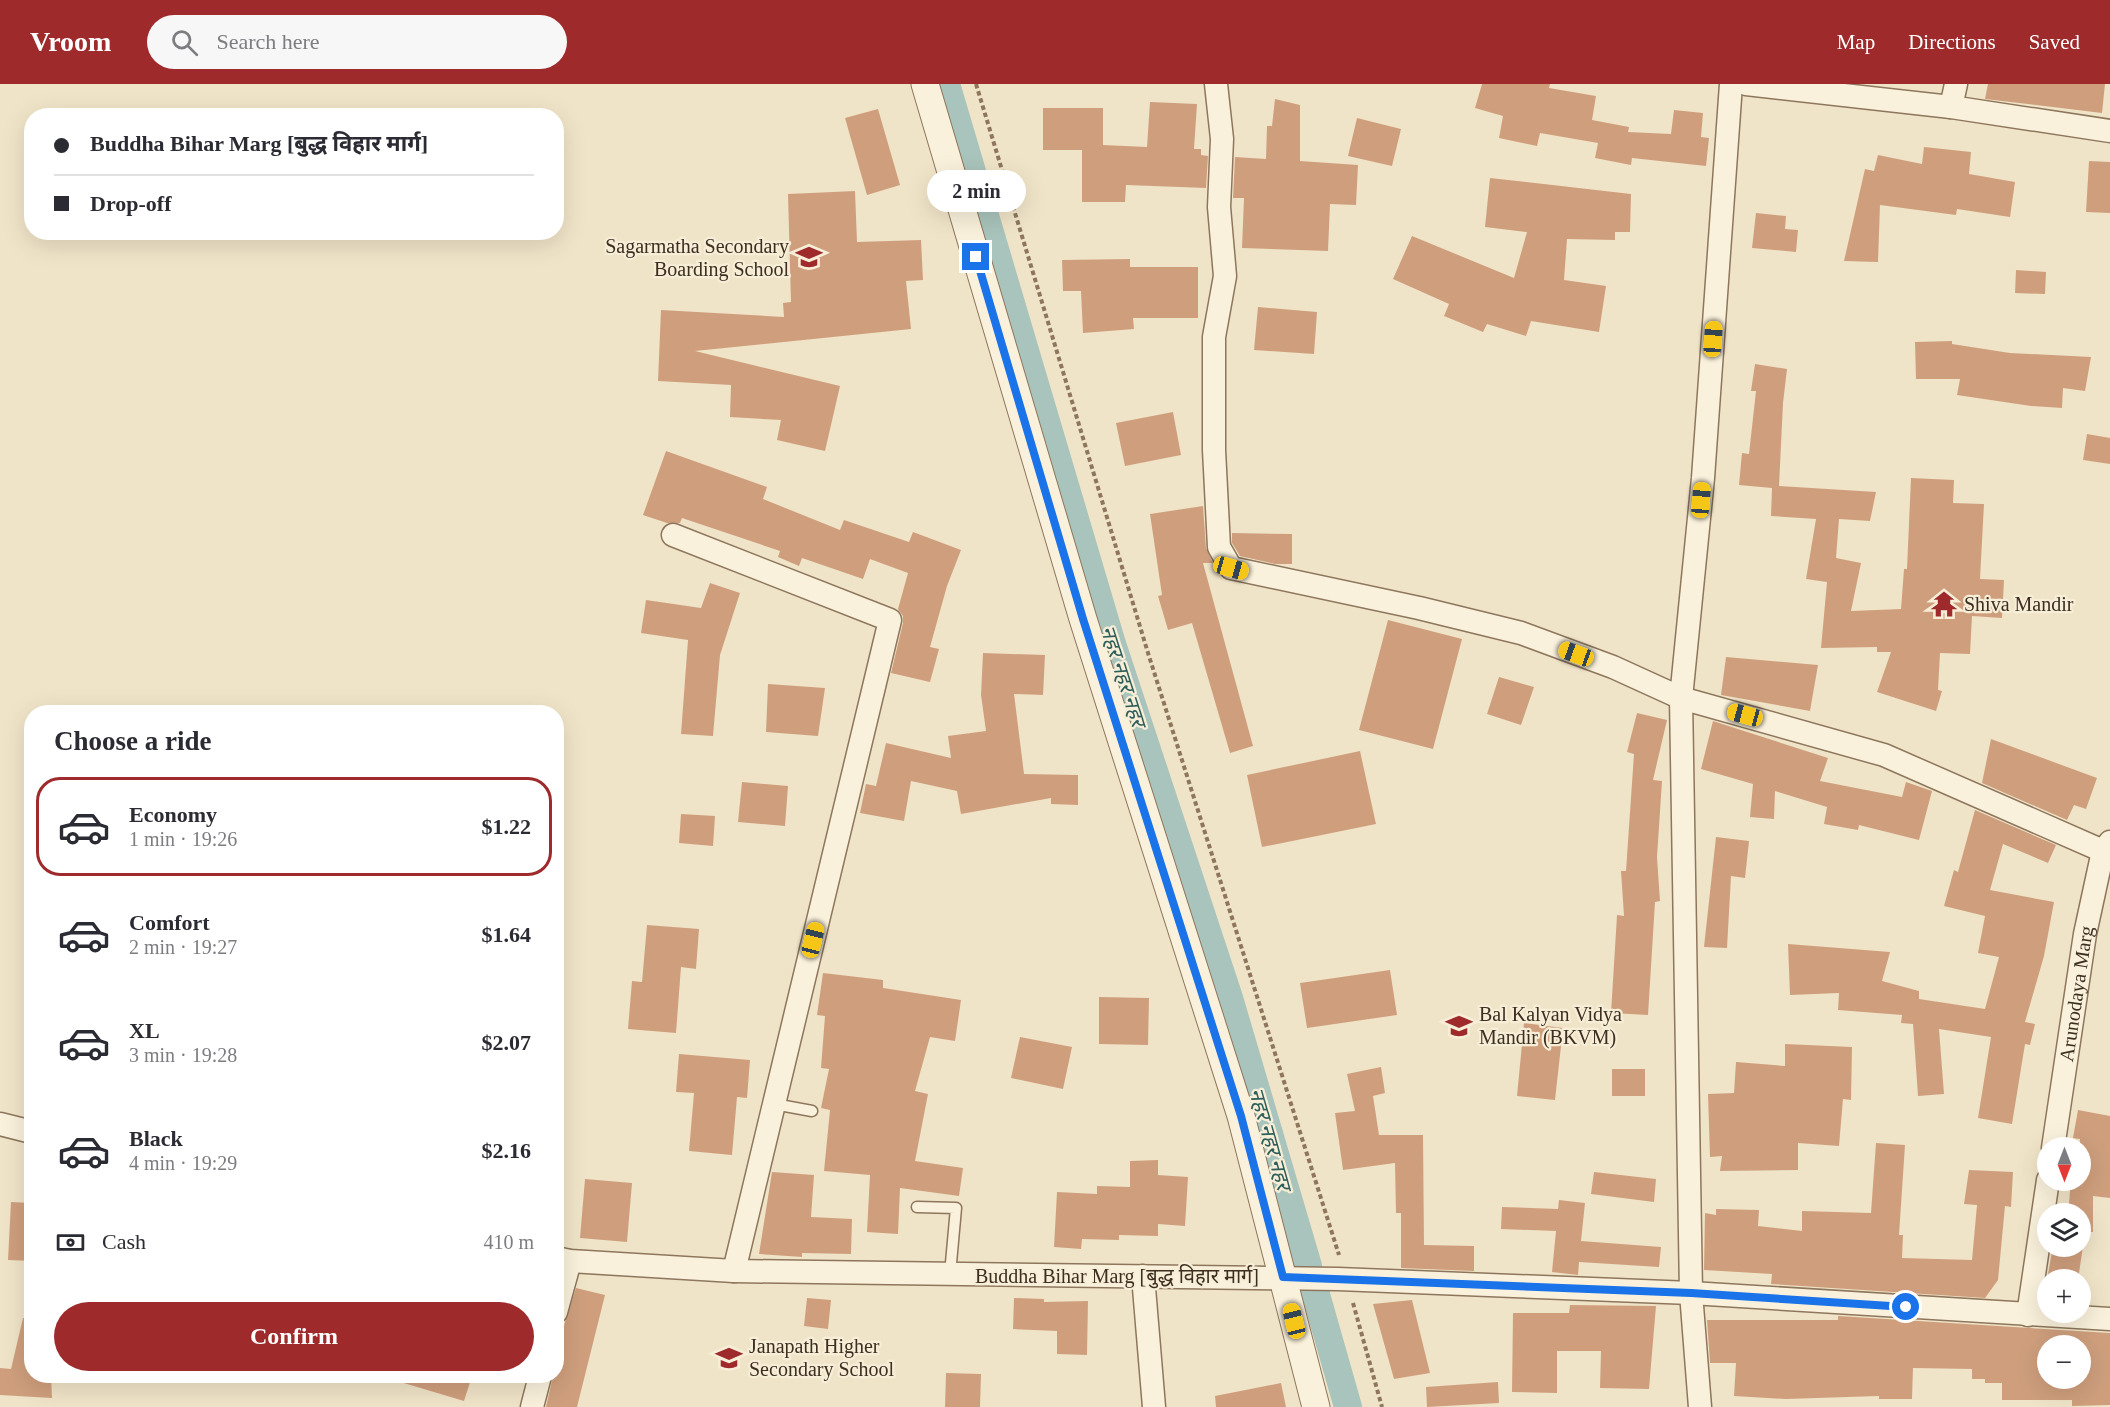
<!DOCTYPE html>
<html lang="en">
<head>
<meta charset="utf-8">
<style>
	body { margin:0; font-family:"Times New Roman","Noto Sans Devanagari",serif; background:#f7f7f7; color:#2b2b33; height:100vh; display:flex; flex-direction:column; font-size:22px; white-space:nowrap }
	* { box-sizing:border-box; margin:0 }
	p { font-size:20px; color:#7c7c81 }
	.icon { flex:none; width:33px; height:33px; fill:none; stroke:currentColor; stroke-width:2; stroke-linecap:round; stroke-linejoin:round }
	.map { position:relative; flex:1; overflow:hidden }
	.drawer { position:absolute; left:24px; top:621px; width:540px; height:678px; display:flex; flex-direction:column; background:#fff; border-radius:24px; box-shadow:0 6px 24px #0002 }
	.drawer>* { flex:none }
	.hud { position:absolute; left:24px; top:24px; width:540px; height:132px; border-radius:24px; box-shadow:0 6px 24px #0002; display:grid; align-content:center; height:132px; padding:0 30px; background:#fff }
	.needle { width:39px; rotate:180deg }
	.tools { position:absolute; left:2037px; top:1053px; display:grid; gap:12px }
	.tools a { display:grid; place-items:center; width:54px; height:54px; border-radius:50%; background:#fff; box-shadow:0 6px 24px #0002; font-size:30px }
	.end { position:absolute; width:27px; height:27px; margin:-14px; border:8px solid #1a73e8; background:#fff; box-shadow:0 0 0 3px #fff }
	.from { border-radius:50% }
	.bubble { position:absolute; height:42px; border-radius:21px; background:#fff; box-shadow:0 6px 24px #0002; font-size:20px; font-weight:800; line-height:42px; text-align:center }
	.car { position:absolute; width:18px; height:36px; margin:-18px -9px; border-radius:8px; box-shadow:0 0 4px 2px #0007; background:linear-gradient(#f5c518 24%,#345 0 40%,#f5c518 0 76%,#345 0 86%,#f5c518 0) }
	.hud b { display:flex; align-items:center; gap:21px; height:57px; font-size:22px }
	.hud b+b { border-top:2px solid #e1e1e2 }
	.hud i { width:15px; height:15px; background:#2b2b33 }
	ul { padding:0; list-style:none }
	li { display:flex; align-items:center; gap:18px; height:99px; margin:0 12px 9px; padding:0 18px; border:3px solid transparent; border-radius:24px }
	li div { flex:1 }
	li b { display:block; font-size:22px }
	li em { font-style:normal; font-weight:800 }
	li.active { border-color:#9e2a2b }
	li>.icon { width:54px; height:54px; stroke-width:1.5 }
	h2 { padding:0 30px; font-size:27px; line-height:72px }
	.pay { display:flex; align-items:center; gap:15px; height:66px; padding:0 30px; font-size:22px }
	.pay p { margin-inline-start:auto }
	.primary-button { display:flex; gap:12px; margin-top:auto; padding:12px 30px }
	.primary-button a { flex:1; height:69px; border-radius:36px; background:#9e2a2b; color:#fff; font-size:24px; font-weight:800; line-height:69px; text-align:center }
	header { display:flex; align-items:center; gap:36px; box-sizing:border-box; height:84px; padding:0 30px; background:#9e2a2b; color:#fff }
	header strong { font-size:28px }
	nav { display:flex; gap:33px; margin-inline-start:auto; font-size:21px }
	.search { width:420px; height:54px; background:#f7f7f7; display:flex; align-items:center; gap:15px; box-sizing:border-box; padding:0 21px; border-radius:33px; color:#7c7c81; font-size:22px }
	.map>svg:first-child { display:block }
</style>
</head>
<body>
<header>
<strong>Vroom</strong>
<div class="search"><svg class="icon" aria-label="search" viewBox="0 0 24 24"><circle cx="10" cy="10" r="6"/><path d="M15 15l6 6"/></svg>Search here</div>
<nav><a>Map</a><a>Directions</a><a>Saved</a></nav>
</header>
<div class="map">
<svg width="2110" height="1323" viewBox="0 0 2110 1323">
	<rect width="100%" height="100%" fill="#f0e4c8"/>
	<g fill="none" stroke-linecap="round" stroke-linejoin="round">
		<path stroke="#a9c4bc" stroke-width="28" d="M 946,0 L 1112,560 L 1229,914 L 1308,1182
			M 1315,1207 L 1348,1323"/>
	</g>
	<path fill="#cf9f7d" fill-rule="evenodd" d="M 1482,0 L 1550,0 L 1549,4 L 1596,12 L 1592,36 L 1629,43 L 1628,48 L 1671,50 L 1674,26 L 1703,29 L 1701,53 L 1709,54 L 1706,82 L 1632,74 L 1631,81 L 1595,74 L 1598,59 L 1540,49 L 1537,62 L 1499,54 L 1503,32 L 1475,24 Z
		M 1988,0 L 2105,0 L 2102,29 L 1985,15 Z
		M 1275,15 L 1300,21 L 1300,77 L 1358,81 L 1356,121 L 1330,120 L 1328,167 L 1242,164 L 1244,114 L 1233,114 L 1235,73 L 1266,75 L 1267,42 L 1272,42 Z
		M 1150,18 L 1197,20 L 1194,65 L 1201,65 L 1201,71 L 1208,72 L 1206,104 L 1126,101 L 1125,118 L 1082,118 L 1082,66 L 1043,66 L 1043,24 L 1103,24 L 1103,61 L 1147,63 Z
		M 878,25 L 900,101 L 867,111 L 845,34 Z
		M 1357,34 L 1401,45 L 1392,82 L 1348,72 Z
		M 1924,63 L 1971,68 L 1969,90 L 2015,98 L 2010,133 L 1957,125 L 1956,131 L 1880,121 L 1878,178 L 1844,177 L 1865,85 L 1874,87 L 1878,71 L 1922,80 Z
		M 2089,77 L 2110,78 L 2110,129 L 2086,128 Z
		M 1490,94 L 1631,110 L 1630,148 L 1615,148 L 1615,156 L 1567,155 L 1564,196 L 1606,202 L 1599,248 L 1531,237 L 1526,252 L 1487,240 L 1483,248 L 1444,232 L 1449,220 L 1393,195 L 1412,152 L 1514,194 L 1527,148 L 1485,143 Z
		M 855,107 L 857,158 L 921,156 L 923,196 L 906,197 L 911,245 L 695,267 L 840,302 L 825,367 L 777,356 L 781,336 L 730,333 L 731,301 L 658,297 L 661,226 L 784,233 L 783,219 L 791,218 L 788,110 Z
		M 1756,129 L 1786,132 L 1785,145 L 1798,146 L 1796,168 L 1752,164 Z
		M 1130,175 L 1130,183 L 1198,183 L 1198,234 L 1133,234 L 1134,245 L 1083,249 L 1081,207 L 1063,207 L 1062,176 Z
		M 2016,186 L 2046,188 L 2045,210 L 2015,209 Z
		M 1258,223 L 1317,228 L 1314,270 L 1254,266 Z
		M 1952,257 L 1952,260 L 2010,269 L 2091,273 L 2085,307 L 2063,304 L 2062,324 L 2031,322 L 1957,311 L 1960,295 L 1916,295 L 1915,258 Z
		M 1755,280 L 1787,285 L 1783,319 L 1779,402 L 1876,408 L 1870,437 L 1839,435 L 1836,474 L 1861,479 L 1851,527 L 1901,525 L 1904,485 L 1907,485 L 1911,394 L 1954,396 L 1953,419 L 1984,420 L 1980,495 L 2004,496 L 2002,534 L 1972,532 L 1970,570 L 1940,569 L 1938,606 L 1942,607 L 1936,627 L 1877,608 L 1891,568 L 1877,568 L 1877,563 L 1821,564 L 1827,498 L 1806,495 L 1816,435 L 1771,432 L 1772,404 L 1739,401 L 1742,369 L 1749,370 L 1756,307 L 1751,307 Z
		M 1173,328 L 1181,371 L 1125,382 L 1116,339 Z
		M 2087,350 L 2110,354 L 2110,380 L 2083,376 Z
		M 666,367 L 767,403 L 763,415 L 840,446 L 844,436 L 909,458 L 913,448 L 961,466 L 947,502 L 930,563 L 939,565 L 930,598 L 891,589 L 903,539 L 903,532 L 898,525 L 908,489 L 870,475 L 863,495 L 802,474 L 799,482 L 778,473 L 780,467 L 682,434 L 680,439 L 667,439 L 643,431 Z
		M 1203,422 L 1206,464 L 1213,479 L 1203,479 L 1253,662 L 1230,669 L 1192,539 L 1168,546 L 1158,512 L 1162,511 L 1150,430 Z
		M 1232,449 L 1292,450 L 1292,480 L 1275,480 L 1240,472 L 1232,459 Z
		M 710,499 L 740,509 L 720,571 L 713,652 L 681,650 L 688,556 L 641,549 L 646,516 L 701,524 Z
		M 1388,536 L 1462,555 L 1433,665 L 1359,646 Z
		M 983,569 L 1045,571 L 1043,611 L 1014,610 L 1024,690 L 1078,691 L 1078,721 L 1051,720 L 1051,714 L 961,730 L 957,707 L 911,697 L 904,737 L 860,729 L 866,700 L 876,702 L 886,659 L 951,674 L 948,652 L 986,647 L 981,611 Z
		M 1726,573 L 1818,581 L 1810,627 L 1721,611 Z
		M 1499,593 L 1534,603 L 1521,641 L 1487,630 Z
		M 768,600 L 825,604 L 818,652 L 766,648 Z
		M 1637,629 L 1667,636 L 1653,696 L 1662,697 L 1657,773 L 1660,817 L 1655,818 L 1648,931 L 1611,929 L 1617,831 L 1624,832 L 1621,787 L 1626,787 L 1634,670 L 1627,668 Z
		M 1713,637 L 1828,674 L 1820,697 L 1902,713 L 1906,698 L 1932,707 L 1919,756 L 1859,741 L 1858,746 L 1824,740 L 1827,723 L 1775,707 L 1774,735 L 1750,733 L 1753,700 L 1701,685 Z
		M 1991,655 L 2097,694 L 2086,725 L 2074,721 L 2067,736 L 1982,699 Z
		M 1360,667 L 1376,740 L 1262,763 L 1247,691 Z
		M 742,698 L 788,702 L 785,742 L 738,738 Z
		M 1975,726 L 2056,761 L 2048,779 L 2003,760 L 1990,806 L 2054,818 L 2044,872 L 2025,938 L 2035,940 L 2030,961 L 2025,960 L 2012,1040 L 1978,1034 L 1991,953 L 1939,945 L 1944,1010 L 1918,1012 L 1913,940 L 1901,939 L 1902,931 L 1838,926 L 1839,909 L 1790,911 L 1788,860 L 1890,868 L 1882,897 L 1919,907 L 1919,915 L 1985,925 L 1999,873 L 1978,869 L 1985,832 L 1944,822 L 1954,786 L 1958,788 Z
		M 681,730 L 715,732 L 713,762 L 679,759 Z
		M 1716,753 L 1749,757 L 1745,794 L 1731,792 L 1727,864 L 1704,863 Z
		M 647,841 L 699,845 L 696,885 L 681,883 L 676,949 L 628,945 L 632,897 L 642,898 Z
		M 1390,886 L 1397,931 L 1307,944 L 1300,899 Z
		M 823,889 L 883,896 L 883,904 L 961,916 L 955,957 L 930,953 L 915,1007 L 928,1010 L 915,1077 L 963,1084 L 959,1112 L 900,1104 L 898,1150 L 867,1148 L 870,1091 L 824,1087 L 830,1026 L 821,1024 L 829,985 L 821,984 L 825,932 L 817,931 Z
		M 1099,913 L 1149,914 L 1148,961 L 1099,960 Z
		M 1524,939 L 1563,944 L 1555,1016 L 1517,1012 Z
		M 1020,953 L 1072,963 L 1063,1005 L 1011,994 Z
		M 1785,960 L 1852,963 L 1851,1016 L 1843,1015 L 1839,1062 L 1798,1059 L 1798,1086 L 1720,1087 L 1722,1072 L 1710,1073 L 1708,1010 L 1734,1009 L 1736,978 L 1785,982 Z
		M 679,970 L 750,976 L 747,1014 L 737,1013 L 732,1071 L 689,1067 L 694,1009 L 676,1008 Z
		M 1381,983 L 1385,1009 L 1373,1012 L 1379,1051 L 1423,1051 L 1424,1161 L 1474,1162 L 1474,1187 L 1401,1184 L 1401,1129 L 1396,1129 L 1395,1079 L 1343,1086 L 1335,1029 L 1355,1027 L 1347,990 Z
		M 1612,985 L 1645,985 L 1645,1012 L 1612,1012 Z
		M 2078,1026 L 2110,1032 L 2110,1114 L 2093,1112 L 2093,1148 L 2080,1148 L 2080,1130 L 2068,1130 L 2071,1096 L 2080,1096 L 2080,1055 L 2073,1054 Z
		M 1876,1059 L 1905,1061 L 1899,1151 L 1903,1151 L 1902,1174 L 1972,1176 L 1977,1121 L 1964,1120 L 1969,1086 L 2013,1088 L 2011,1123 L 2005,1122 L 1998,1196 L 1985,1214 L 1771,1200 L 1772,1190 L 1704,1186 L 1705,1129 L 1716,1131 L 1716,1125 L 1759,1126 L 1758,1142 L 1802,1147 L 1802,1127 L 1871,1129 Z
		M 1158,1076 L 1158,1091 L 1188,1093 L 1185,1142 L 1158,1140 L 1158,1152 L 1119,1151 L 1119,1156 L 1082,1155 L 1081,1165 L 1054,1163 L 1057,1108 L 1097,1110 L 1097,1102 L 1130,1103 L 1130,1077 Z
		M 772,1088 L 814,1091 L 811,1133 L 852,1135 L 851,1170 L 802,1169 L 802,1173 L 759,1170 Z
		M 1594,1088 L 1656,1095 L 1654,1118 L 1591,1110 Z
		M 585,1095 L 632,1099 L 627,1158 L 580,1154 Z
		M 1559,1116 L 1585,1119 L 1581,1157 L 1661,1163 L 1659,1183 L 1579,1178 L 1578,1191 L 1552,1188 L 1556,1147 L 1501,1145 L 1502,1123 L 1558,1125 Z
		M 11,1118 L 32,1119 L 32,1177 L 8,1176 Z
		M 2053,1162 L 2083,1162 L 2078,1196 L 2047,1196 Z
		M 576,1204 L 605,1211 L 577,1323 L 546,1323 L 553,1292 L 556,1292 L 556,1272 L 565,1238 Z
		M 807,1214 L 831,1216 L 828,1245 L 804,1242 Z
		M 1014,1214 L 1044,1215 L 1044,1218 L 1088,1217 L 1087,1271 L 1057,1270 L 1057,1247 L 1013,1245 Z
		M 1412,1216 L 1430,1289 L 1394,1295 L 1373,1220 Z
		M 1570,1221 L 1656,1222 L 1649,1305 L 1600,1304 L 1601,1267 L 1557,1267 L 1557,1309 L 1512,1308 L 1513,1229 L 1569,1229 Z
		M 1838,1232 L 2110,1249 L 2110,1321 L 2072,1322 L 2072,1316 L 2002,1316 L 2002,1299 L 1985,1299 L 1985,1295 L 1972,1295 L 1972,1285 L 1913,1284 L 1912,1315 L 1879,1315 L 1879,1312 L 1786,1315 L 1734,1312 L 1736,1279 L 1710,1279 L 1707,1236 L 1838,1236 ZM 2048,1262 L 2080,1262 L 2080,1294 L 2048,1294 Z
		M 23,1234 L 32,1235 L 32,1292 L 51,1292 L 52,1314 L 0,1311 L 0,1284 L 11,1285 Z
		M 946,1289 L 981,1290 L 980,1323 L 945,1323 Z
		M 398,1292 L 472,1292 L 464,1317 L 397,1297 Z
		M 1498,1298 L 1499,1319 L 1427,1323 L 1426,1303 Z
		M 1281,1299 L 1286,1323 L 1216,1323 L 1215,1312 Z"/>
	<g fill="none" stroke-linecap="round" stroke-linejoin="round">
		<g stroke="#8d765c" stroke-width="13">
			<path id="service" d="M 774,1020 L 812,1027
				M 917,1123 L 956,1124 L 950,1190"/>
		</g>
		<g stroke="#8d765c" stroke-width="25">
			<g id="minor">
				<path d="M 1216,0 L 1222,55 L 1219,123 L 1225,192 L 1214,253 L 1214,366 L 1219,463 L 1231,484 L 1419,524 L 1521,549 L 1613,583 L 1681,614 L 1884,671 L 2103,767"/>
				<path d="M 1746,0 L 1951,23 L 2110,47"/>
				<path d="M 1951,23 L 1956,0"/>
				<path d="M 673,451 L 890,536 L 734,1187"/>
				<path d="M 0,1040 L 32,1048"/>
				<path id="s1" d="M 2053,1064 L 2085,850 L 2103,767 L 2110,758"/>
				<path d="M 556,1174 L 570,1177 L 734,1187 L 1338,1195 L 1691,1209 L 2110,1235"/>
				<path d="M 1143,1192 L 1154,1323"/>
				<path d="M 556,1228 L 570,1177"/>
				<path d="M 2028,1231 L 2048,1096"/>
				<path d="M 532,1323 L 540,1292"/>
				<path d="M 1700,1323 L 1691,1209 L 1681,614 L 1703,394 L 1731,0"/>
			</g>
		</g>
		<g stroke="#8d765c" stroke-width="29">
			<path id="tertiary" d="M 925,0 L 1083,535 L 1241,1032 L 1316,1323"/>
		</g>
		<path stroke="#8d765c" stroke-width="4" stroke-dasharray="4.5 3" stroke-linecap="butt" d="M 976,0 L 1148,569 L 1339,1171
			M 1353,1219 L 1382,1323"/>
		<use href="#service" stroke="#faf1dc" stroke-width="10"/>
		<use href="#minor" stroke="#faf1dc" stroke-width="22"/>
		<use href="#tertiary" stroke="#faf1dc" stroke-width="27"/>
	</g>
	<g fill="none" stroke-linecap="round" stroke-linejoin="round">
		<path stroke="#1a73e8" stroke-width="8" d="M 976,173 L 1083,535 L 1241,1032 L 1283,1193 L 1691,1209 L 1906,1223"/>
	</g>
	<defs>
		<g id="school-bare" transform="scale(2.07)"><path d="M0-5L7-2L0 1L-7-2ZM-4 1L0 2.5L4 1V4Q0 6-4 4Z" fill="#9e2a2b" stroke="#f7eed8" stroke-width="2.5" paint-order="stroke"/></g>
		<g id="temple-bare" transform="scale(2.07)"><path d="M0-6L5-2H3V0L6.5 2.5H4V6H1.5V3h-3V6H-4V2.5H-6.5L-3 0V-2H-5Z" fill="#9e2a2b" stroke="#f7eed8" stroke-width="2.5" paint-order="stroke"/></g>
	</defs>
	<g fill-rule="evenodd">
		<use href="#school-bare" x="809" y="173"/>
		<use href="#temple-bare" x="1944" y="520"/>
		<use href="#school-bare" x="1459" y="942"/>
		<use href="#school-bare" x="729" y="1274"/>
	</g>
	<g text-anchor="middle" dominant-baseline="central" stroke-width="4.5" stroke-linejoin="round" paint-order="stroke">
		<g font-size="20" fill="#3d2e20" stroke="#f7eed8" text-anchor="start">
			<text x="789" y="162" text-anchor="end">Sagarmatha Secondary<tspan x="789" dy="23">Boarding School</tspan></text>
			<text x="1964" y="520">Shiva Mandir</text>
			<text x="1479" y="930">Bal Kalyan Vidya<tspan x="1479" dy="23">Mandir (BKVM)</tspan></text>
			<text x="749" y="1262">Janapath Higher<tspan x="749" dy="23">Secondary School</tspan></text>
		</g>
		<g font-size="20" fill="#3d2e20" stroke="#f7eed8">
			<text stroke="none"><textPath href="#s1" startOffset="156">Arunodaya Marg</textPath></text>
			<text x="1117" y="1192">Buddha Bihar Marg [बुद्ध विहार मार्ग]</text>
		</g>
		<g font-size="21" font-style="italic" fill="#2f5d5a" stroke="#f7eed8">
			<text transform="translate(1123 592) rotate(72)">नहर नहर नहर</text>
			<text transform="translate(1270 1055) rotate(74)">नहर नहर नहर</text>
		</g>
	</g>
</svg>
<div class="tools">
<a><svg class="needle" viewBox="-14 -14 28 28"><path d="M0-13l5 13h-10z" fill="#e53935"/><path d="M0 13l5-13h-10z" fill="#7c7c81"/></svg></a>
<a><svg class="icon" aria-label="layers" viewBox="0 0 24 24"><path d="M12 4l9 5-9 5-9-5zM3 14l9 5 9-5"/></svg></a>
<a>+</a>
<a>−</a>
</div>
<i class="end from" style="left:1906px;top:1223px"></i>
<i class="end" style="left:976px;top:173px"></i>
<div class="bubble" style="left:927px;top:86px;width:99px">2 min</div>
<i class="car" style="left:1713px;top:255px;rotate:4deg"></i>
<i class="car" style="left:1701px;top:416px;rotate:5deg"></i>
<i class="car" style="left:1231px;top:484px;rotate:106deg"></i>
<i class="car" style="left:1576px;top:570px;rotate:290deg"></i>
<i class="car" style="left:1745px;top:631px;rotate:285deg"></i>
<i class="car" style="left:813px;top:856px;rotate:14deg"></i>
<i class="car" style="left:1294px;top:1237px;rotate:346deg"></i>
<div class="hud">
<b><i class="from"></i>Buddha Bihar Marg [बुद्ध विहार मार्ग]</b>
<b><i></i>Drop-off</b>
</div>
<section class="drawer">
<h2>Choose a ride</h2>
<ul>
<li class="active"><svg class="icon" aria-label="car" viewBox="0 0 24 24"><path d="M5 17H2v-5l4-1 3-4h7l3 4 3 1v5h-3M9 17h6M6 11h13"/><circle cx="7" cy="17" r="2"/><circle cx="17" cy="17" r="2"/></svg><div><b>Economy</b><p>1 min · 19:26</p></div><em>$1.22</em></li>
<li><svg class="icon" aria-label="car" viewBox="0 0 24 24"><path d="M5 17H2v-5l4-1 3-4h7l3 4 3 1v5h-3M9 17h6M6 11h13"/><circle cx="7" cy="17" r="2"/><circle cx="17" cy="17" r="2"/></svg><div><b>Comfort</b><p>2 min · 19:27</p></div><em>$1.64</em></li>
<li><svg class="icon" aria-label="car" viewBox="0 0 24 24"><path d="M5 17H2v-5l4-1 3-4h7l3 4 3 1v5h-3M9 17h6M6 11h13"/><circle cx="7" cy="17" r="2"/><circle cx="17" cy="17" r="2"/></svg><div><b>XL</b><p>3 min · 19:28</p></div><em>$2.07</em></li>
<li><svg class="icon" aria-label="car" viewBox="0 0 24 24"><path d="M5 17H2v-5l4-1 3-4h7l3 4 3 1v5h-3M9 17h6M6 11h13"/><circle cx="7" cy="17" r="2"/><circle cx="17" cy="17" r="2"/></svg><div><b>Black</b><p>4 min · 19:29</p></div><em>$2.16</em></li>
</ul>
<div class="pay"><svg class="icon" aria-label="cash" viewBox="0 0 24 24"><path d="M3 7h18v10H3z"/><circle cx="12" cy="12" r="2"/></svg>Cash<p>410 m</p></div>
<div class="primary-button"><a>Confirm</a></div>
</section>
</div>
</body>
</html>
